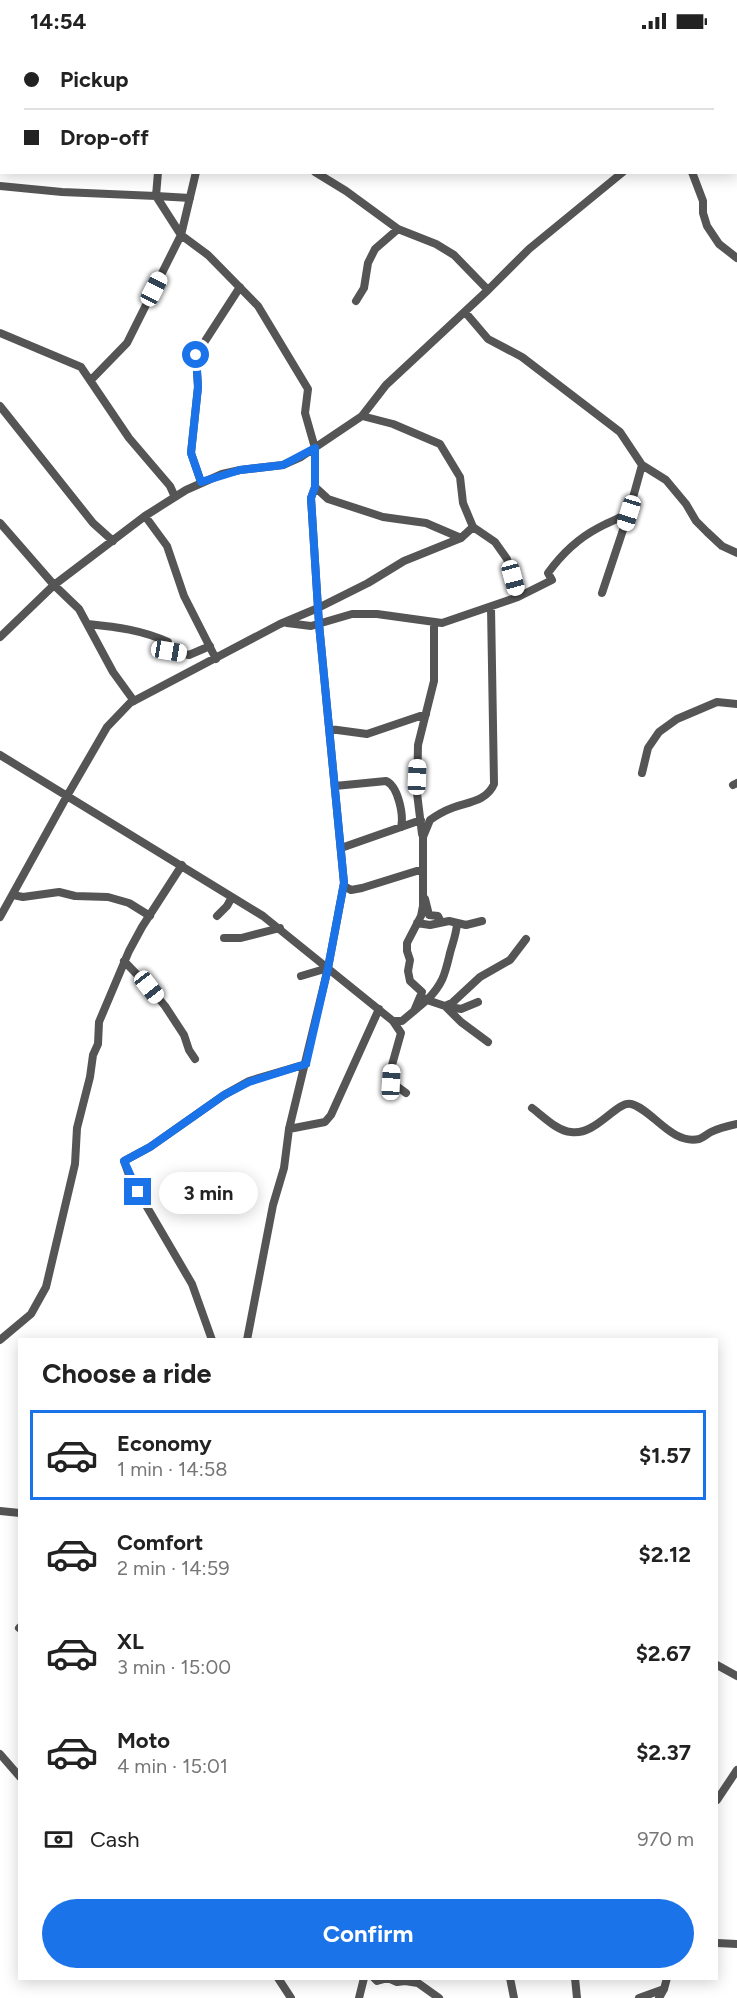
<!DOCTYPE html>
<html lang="en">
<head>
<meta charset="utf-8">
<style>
	body { margin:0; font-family:Figtree,sans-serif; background:#f2f2f2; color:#222; height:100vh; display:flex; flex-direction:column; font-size:22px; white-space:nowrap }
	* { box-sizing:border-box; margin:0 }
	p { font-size:20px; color:#767676 }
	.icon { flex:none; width:33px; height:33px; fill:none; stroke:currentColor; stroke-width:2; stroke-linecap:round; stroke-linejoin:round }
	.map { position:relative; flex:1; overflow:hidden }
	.details { position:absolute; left:18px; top:1296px; width:700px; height:642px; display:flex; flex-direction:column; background:#fff; border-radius:0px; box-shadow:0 3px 15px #0003 }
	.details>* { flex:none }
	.top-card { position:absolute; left:0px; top:0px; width:738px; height:132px; box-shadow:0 3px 15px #0003; display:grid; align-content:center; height:132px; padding:0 24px; background:#fff }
	.end { position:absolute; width:27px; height:27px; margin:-14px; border:8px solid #1a73e8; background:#fff; box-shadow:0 0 0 3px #fff }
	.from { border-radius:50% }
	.bubble { position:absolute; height:42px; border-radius:21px; background:#fff; box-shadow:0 3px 15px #0003; font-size:20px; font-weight:700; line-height:42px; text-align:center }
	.car { position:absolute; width:18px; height:36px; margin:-18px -9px; border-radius:8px; box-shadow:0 0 4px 2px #0007; background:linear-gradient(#fff 24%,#345 0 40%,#fff 0 76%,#345 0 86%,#fff 0) }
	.top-card b { display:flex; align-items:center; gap:21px; height:57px; font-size:22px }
	.top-card b+b { border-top:2px solid #e0e0e0 }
	.top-card i { width:15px; height:15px; background:#222 }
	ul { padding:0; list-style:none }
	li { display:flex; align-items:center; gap:18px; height:90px; margin:0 12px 9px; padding:0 12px; border:3px solid transparent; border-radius:0px }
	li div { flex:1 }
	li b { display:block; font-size:22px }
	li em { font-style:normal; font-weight:700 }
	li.selected { border-color:#1a73e8 }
	li>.icon { width:54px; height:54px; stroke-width:1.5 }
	h2 { padding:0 24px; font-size:27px; line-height:72px }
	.pay { display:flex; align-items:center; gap:15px; height:66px; padding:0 24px; font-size:22px }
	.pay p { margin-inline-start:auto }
	.primary-button { display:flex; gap:12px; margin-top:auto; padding:12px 24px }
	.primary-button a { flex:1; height:69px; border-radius:36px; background:#1a73e8; color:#fff; font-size:24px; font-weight:700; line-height:69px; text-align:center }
	.status { display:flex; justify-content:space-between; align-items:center; height:42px; padding:0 30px; background:#fff; direction:ltr }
	.status svg { height:16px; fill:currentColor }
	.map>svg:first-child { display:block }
</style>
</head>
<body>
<div class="status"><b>14:54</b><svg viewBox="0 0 49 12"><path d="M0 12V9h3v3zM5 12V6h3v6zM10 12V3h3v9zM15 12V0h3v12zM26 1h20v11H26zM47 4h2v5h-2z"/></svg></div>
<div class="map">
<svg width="737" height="1956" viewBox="0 0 737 1956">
	<rect width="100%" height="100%" fill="#fff"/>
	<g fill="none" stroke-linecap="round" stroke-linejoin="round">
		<path stroke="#555" stroke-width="8" d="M 44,2 L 44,0
			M 204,2 L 204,0
			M 736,47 L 737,46
			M 0,62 L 2,62
			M 158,130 L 156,154 L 190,156
			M 196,130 L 181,193 L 208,213 L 258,264 L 308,347 L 305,371 L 315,406 L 315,445 L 311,456 L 319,582 L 344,841 L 328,926 L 289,1087 L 284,1126 L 273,1163 L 247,1298
			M 315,130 L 346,149 L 398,187 L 436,202 L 454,213 L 488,248
			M 692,130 L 703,159 L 703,171 L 707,184 L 719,202 L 737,216
			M 0,144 L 62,150 L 156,154 L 181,193 L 127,301 L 91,338
			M 356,259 L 364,246 L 368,221 L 375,207 L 398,187
			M 465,270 L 488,297 L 522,315 L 620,390 L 642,423 L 666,438 L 686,462 L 696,479 L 707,490 L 722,504 L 737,511
			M 0,291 L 81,325 L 129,396 L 170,444 L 175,455
			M 0,364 L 93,481 L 113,499
			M 362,374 L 393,382 L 440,402 L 460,435 L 463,461 L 473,485 L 495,500 L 507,517 L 518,555
			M 201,440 L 191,411 L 198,345 L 196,313 L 240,245
			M 315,445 L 328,457 L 383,475 L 426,481 L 461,496
			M 145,474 L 167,504 L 184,554 L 216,617
			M 0,481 L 54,543 L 79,567 L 113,630 L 134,659
			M 602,551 L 629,470
			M 287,581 L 311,584 L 352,572 L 377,572 L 442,581 L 518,555 L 552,538 L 548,531 C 561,513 579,496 598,486 C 609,480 619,477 629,470 L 642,423
			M 88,582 C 117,585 142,588 168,600 L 169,609 L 189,613 L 210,604
			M 0,595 L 54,543 L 145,474 L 186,448 L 222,432 L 240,428 L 283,423 L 301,415 L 362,374 L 386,343 L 488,248 L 529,207 L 623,130
			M 330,687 L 367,692 L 426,672
			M 0,713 L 67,754 L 0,875
			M 642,731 L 648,706 L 659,690 L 677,677 L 717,660 L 737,662
			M 733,743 L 737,741
			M 335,744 L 386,739 C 398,744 404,773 401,785
			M 422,792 L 417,751 L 418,703 L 434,639 L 434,580
			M 341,806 L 421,778
			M 344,844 L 351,848 L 362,846 L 423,827
			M 13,853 L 23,855 L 59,850 L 75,854 L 108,855 L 129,861 L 150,874
			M 425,857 L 429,873 L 438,874 L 441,880
			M 217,874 L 227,864 L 232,855
			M 417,881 L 430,883 L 449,879 L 466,883 L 482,879
			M 224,896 L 241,896 L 280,886
			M 124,919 L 149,945 L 165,964 L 184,993 L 189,1008 L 195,1017
			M 301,934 L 328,926
			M 424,956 L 427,958 C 443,942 445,932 450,911 C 453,900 456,893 457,882
			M 445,964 L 461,980 L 488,1000
			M 445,964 L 461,967 L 478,960
			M 414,969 L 422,950 L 410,939 L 408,929 L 410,918 L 407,909 L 407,901 L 421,874 L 423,864 L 423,795 L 430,778 C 437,773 444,769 452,766 C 468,760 487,759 494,742 L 491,565
			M 393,979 L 402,979 L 427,958 L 445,964 L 452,961 L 480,935 L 510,918 L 526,897
			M 406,1051 L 391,1040 L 392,1023 L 401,991 L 393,979 L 263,874 L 67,754 L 107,685 L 130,661 L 280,582 L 318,566 L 368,541 L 404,519 L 461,496 L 473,485
			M 532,1066 C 543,1074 557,1089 571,1090 C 596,1094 616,1059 631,1062 C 652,1067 671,1103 699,1097 C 703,1096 707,1092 711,1090 C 719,1086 728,1084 737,1082
			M 289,1087 L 325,1080 L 331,1073 L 379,967
			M 0,1298 L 31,1272 L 46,1245 L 75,1122 L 77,1086 L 90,1035 L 93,1013 L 98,1002 L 99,980 L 129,909 L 142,885 L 182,823
			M 212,1298 L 192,1242 L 130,1136 L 124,1119 L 150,1105 L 224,1053 L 249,1039 L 306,1022
			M 0,1469 L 20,1471
			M 19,1586 L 20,1585
			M 717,1623 L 737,1634
			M 0,1712 L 20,1735
			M 717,1758 L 737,1728
			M 717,1901 L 737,1902
			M 278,1936 L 291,1956
			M 374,1936 L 377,1939 L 388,1936 L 397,1940 L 405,1939 L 418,1941 L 439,1956
			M 510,1936 L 514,1956
			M 575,1936 L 577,1956
			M 359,1956 L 364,1936
			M 639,1956 L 664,1947
			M 659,1956 L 664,1947 L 667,1936"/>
	</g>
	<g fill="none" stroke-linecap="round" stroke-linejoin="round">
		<path stroke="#1a73e8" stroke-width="8" d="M 138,1150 L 124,1119 L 150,1105 L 224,1053 L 249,1040 L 306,1022 L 328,926 L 344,841 L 319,582 L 311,456 L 315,445 L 315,406 L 283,423 L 240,428 L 201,440 L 191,411 L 198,345 L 196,313"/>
	</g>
</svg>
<i class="end from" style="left:196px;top:313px"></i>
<i class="end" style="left:138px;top:1150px"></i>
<div class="bubble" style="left:159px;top:1130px;width:99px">3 min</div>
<i class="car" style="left:154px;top:247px;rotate:27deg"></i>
<i class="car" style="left:629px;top:471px;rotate:197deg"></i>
<i class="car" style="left:513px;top:536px;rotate:165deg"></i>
<i class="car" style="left:169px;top:609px;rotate:99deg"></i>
<i class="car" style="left:417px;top:735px;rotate:2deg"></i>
<i class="car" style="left:149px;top:945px;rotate:142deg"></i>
<i class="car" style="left:391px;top:1040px;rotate:3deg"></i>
<div class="top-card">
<b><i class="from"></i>Pickup</b>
<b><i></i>Drop-off</b>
</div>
<section class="details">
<h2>Choose a ride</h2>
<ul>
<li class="selected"><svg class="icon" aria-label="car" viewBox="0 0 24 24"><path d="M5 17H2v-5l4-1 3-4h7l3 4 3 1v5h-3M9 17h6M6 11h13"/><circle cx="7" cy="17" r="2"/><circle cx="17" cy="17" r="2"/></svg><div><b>Economy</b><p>1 min · 14:58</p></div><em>$1.57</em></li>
<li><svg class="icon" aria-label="car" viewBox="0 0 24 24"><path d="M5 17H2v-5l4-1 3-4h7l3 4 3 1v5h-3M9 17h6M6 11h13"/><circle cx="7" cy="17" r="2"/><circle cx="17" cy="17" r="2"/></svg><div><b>Comfort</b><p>2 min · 14:59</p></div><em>$2.12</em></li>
<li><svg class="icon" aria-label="car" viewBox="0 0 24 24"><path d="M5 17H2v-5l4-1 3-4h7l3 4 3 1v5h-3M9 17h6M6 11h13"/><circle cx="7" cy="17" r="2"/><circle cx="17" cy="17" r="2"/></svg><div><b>XL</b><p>3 min · 15:00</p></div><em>$2.67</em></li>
<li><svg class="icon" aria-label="car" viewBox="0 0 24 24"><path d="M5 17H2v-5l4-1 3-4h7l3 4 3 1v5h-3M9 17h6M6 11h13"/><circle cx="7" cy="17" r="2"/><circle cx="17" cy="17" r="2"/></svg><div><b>Moto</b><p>4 min · 15:01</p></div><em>$2.37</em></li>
</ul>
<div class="pay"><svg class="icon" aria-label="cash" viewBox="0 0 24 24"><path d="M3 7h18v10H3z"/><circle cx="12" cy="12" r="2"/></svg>Cash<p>970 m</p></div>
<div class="primary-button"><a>Confirm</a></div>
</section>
</div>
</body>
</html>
